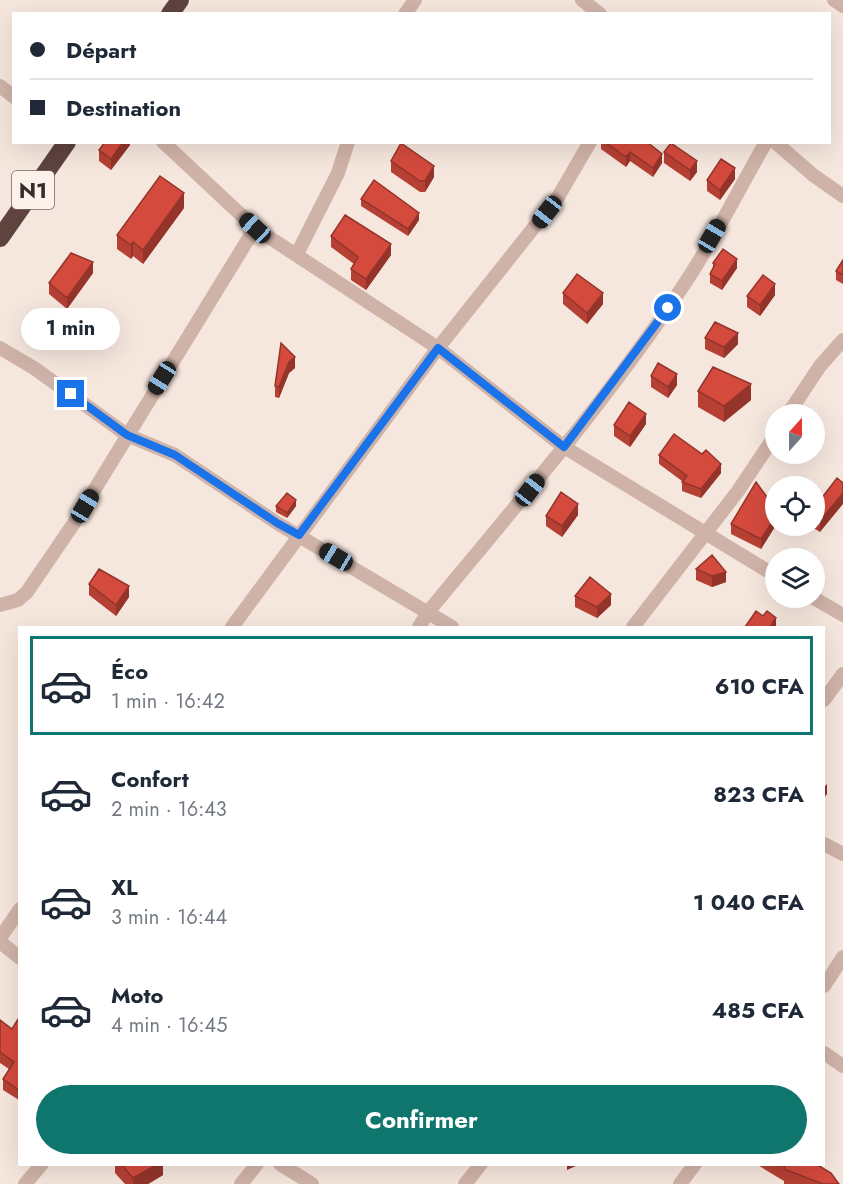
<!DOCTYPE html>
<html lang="fr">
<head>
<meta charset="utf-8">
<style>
	body { margin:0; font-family:Jost,sans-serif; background:#f2f2f3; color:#1f2937; height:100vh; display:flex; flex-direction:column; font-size:22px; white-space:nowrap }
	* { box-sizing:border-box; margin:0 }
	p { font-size:20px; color:#747a83 }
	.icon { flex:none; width:33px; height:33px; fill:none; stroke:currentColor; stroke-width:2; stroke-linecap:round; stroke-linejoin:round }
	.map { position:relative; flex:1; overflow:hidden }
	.sheet { position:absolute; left:18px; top:626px; width:807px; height:540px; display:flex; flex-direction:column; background:#fff; border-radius:0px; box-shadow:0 6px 24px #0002 }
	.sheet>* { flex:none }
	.top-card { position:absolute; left:12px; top:12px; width:819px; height:132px; border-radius:0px; box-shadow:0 6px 24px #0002; display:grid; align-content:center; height:132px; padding:0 18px; background:#fff }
	.needle { width:39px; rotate:21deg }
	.fabs { position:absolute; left:765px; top:404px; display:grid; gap:12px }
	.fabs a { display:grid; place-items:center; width:60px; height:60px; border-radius:50%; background:#fff; box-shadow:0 6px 24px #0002; font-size:30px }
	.end { position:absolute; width:27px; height:27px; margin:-14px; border:8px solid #1a73e8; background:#fff; box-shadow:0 0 0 3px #fff }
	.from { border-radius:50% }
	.bubble { position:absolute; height:42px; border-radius:21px; background:#fff; box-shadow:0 6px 24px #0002; font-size:20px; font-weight:700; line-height:42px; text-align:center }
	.car { position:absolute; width:18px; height:36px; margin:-18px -9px; border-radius:8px; box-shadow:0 0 4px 2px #0007; background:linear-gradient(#222 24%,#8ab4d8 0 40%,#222 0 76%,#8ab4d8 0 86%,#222 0) }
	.top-card b { display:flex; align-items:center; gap:21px; height:57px; font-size:22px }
	.top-card b+b { border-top:2px solid #e0e1e3 }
	.top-card i { width:15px; height:15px; background:#1f2937 }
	ul { padding:10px 0 0; list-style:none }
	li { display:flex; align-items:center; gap:18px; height:99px; margin:0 12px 9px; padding:0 6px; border:3px solid transparent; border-radius:0px }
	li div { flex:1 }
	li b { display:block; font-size:22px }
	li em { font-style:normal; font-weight:700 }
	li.on { border-color:#0f766e }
	li>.icon { width:54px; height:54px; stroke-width:1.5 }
	.action { display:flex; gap:12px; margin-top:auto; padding:12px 18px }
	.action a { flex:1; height:69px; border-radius:36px; background:#0f766e; color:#fff; font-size:24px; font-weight:700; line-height:69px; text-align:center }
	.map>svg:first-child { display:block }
</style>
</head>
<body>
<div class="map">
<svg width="843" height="1184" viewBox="0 0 843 1184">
	<rect width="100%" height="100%" fill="#f6e7de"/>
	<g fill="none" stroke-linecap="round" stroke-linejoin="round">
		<path stroke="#d0b3a8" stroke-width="14" d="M 582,0 L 600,14
			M 834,0 L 843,6
			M 405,14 L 415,0
			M 0,86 L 14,97
			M 163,142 L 255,228 L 438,348 L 564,447 L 776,576
			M 775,142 L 813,175 L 843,196
			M 297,254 L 338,173 L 348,142
			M 0,348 L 34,368 L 127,435 L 175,455 L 277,523 L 452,627
			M 788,414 L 820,366 L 843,340
			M 812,597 L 843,615
			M 0,605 L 18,600 L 27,592 L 74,523 L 255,228
			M 232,627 L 438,348 L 558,197 L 590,142
			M 419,627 L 428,612 C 518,503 611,396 689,277 C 717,234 740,187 766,142
			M 633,627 L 738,491 L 776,434
			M 824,700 L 843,674
			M 824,844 L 843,854
			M 0,938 L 20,909
			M 0,942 L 20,958
			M 824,986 L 843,957
			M 824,1053 L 843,1066
			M 280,1164 L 312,1184
			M 25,1184 L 42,1164
			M 241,1184 L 257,1164
			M 465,1184 L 481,1164
			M 680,1184 L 695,1164"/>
		<path stroke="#5e433f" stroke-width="18" d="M 170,14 L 180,0
			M 0,238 L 67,142"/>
	</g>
	<path fill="#b64034" d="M 130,142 L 130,145 L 111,170 L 99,161 L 99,150 Z
		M 601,142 L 647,142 L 662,163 L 653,177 L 630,161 L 626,167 L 601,149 Z
		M 664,152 L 697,172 L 690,181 L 664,163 Z
		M 391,161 L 434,177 L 425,192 L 420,192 L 391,172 Z
		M 735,179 L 720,200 L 707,191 L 707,180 Z
		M 361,199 L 419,220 L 408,236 L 361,206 Z
		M 184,208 L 143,264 L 133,256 L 131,259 L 117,249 L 117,235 Z
		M 331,236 L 391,255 L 366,290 L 351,280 L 351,269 L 354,264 L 331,247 Z
		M 843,260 L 843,284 L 836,280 L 836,271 Z
		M 713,263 L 737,268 L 722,290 L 710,283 L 710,274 L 713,268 Z
		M 93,273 L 67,309 L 49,294 L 49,283 Z
		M 563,293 L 603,304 L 587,324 L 563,304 Z
		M 775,295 L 760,316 L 747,307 L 747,296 Z
		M 705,338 L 738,344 L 724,358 L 705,349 Z
		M 281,343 L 295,368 L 289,373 L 279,398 L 275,397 L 275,386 Z
		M 651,376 L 677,385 L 668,398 L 651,387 Z
		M 698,391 L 751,400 L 724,422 L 698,407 Z
		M 646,424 L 630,447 L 614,436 L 614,425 Z
		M 702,454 L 721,473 L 701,498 L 682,491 L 682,481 L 659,464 L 659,455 Z
		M 837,478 L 820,532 L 809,525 L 814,525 L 814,508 Z
		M 276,506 L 296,506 L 287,518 L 276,512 Z
		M 578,515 L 562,537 L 546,526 L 546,516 Z
		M 731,524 L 776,525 L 761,549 L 731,534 Z
		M 696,569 L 726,582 L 712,587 L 696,580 Z
		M 89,584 L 129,597 L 116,616 L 89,595 Z
		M 575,596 L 611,605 L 597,618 L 575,607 Z
		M 20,1016 L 19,1100 L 3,1090 L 3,1079 L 9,1069 L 0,1063 L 0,1020 L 12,1029 Z
		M 115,1164 L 163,1164 L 163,1175 L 148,1184 L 125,1184 L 115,1173 Z
		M 756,1164 L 816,1164 L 839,1184 L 784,1184 L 784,1181 Z"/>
	<path fill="#94342b" d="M 123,142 L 130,142 L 130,145 L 111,170 L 111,159 Z
		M 630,152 L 630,161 L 626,167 L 626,157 Z
		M 662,154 L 662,163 L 653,177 L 653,168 Z
		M 697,161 L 697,172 L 690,181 L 690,170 Z
		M 434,166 L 434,177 L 425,192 L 425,181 Z
		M 735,168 L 735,179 L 720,200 L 720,190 Z
		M 184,193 L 184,208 L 143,264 L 143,250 Z
		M 419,213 L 419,220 L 408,236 L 408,229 Z
		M 133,242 L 133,256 L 131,259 L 131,245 Z
		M 391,244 L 391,255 L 366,290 L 366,279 Z
		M 737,259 L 737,268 L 722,290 L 722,281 Z
		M 93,262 L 93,273 L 67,309 L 67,298 Z
		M 775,284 L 775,295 L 760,316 L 760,305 Z
		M 603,293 L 603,304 L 587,324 L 587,313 Z
		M 738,333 L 738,344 L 724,358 L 724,347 Z
		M 295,357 L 295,368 L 289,373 L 279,398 L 279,387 L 289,362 Z
		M 677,374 L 677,385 L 668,398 L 668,387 Z
		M 751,384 L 751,400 L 724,422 L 724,406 Z
		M 646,414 L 646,424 L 630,447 L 630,436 Z
		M 721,464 L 721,473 L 701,498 L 701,489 Z
		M 843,493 L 843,504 L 820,532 L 820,521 Z
		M 296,500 L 296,506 L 287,518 L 287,513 Z
		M 578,504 L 578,515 L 562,537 L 562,526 Z
		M 776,516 L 776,525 L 761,549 L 761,539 Z
		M 726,572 L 726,582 L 712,587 L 712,576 Z
		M 129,586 L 129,597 L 116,616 L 116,605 Z
		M 611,594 L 611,605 L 597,618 L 597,607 Z
		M 776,618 L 776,627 L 770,627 Z
		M 827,784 L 827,794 L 824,798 L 824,787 Z
		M 158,1164 L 163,1164 L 163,1175 L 148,1184 L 133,1184 L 133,1178 Z
		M 569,1164 L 578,1164 L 578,1165 L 567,1170 L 567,1165 Z"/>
	<path fill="#d44a3d" stroke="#94342b" stroke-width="1.5" d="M 105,142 L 123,142 L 111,159 L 99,150 Z
		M 605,142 L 647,142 L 662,154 L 653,168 L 630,152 L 626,157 Z
		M 401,143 L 434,166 L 425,181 L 420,181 L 391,161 Z
		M 671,143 L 697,161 L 690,170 L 664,152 Z
		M 721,159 L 735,168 L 720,190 L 707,180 Z
		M 160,176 L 184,193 L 143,250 L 133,242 L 131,245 L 117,235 Z
		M 374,180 L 419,213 L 408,229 L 361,199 Z
		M 345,215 L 391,244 L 366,279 L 351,269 L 358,257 L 331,236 Z
		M 723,249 L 737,259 L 722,281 L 710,274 L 715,264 L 713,263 Z
		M 71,253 L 93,262 L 67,298 L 49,283 Z
		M 843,260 L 843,275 L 836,271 Z
		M 577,274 L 603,293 L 587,313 L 563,293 Z
		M 763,275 L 775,284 L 760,305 L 747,296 Z
		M 715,322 L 738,333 L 724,347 L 705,338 Z
		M 281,343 L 295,357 L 289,362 L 279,387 L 275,386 Z
		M 658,363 L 677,374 L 668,387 L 651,376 Z
		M 713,367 L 751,384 L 724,406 L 698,391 Z
		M 629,402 L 646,414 L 630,436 L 614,425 Z
		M 674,434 L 702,454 L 706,450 L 721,464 L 701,489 L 682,482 L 687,476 L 659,455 Z
		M 837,478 L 843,483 L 843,493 L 820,521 L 814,518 L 814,508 Z
		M 756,482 L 767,497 L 776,500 L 776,516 L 761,539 L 731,524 Z
		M 561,492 L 578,504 L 562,526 L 546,516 Z
		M 287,493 L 296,500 L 287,513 L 276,506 Z
		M 712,555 L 726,572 L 712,576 L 696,569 Z
		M 99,569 L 129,586 L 116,605 L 89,584 Z
		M 590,577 L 611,594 L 597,607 L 575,596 Z
		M 756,611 L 763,616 L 767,611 L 776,618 L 770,627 L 745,627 Z
		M 20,1016 L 20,1088 L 19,1090 L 3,1079 L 14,1062 L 0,1052 L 0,1020 L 12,1029 Z
		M 121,1164 L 158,1164 L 133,1178 Z
		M 780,1164 L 816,1164 L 831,1173 L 839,1184 L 823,1184 L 784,1169 L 785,1167 Z"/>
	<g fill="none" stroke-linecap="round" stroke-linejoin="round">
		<path stroke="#1a73e8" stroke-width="8" d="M 71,394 L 127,435 L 175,455 L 277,523 L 299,535 L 438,348 L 564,447 L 668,308"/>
	</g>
	<g text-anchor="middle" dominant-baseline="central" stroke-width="5" stroke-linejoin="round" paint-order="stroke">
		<rect fill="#fcf2eb" stroke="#766763" stroke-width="1.5" x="12" y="171" width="42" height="38" rx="4.5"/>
		<g font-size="22" font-weight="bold" fill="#3c2c29">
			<text x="33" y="190">N1</text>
		</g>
	</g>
</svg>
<div class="fabs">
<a><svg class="needle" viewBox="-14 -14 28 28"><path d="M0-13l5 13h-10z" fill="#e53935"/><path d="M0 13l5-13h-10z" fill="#747a83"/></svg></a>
<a><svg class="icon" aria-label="locate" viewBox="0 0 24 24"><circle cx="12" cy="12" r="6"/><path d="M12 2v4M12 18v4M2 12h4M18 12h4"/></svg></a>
<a><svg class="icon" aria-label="layers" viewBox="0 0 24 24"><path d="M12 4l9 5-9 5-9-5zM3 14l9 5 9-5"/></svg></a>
</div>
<i class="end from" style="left:668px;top:308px"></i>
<i class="end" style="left:71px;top:394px"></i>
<div class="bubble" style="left:21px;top:308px;width:99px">1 min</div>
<i class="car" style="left:547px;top:212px;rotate:218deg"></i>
<i class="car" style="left:255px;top:228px;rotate:313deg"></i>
<i class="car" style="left:712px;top:236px;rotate:30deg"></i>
<i class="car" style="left:162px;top:378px;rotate:212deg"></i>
<i class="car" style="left:530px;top:490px;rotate:38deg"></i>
<i class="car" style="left:85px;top:506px;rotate:31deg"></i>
<i class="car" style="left:336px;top:557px;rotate:301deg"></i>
<div class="top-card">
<b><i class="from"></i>Départ</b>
<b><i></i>Destination</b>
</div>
<section class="sheet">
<ul>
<li class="on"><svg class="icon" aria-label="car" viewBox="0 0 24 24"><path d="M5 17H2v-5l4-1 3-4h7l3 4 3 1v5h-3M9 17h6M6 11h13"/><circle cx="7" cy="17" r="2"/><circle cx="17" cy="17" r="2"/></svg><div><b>Éco</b><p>1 min · 16:42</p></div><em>610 CFA</em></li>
<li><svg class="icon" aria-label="car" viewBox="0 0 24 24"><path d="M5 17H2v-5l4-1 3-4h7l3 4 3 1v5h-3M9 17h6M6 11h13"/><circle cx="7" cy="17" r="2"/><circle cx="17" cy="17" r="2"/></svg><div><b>Confort</b><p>2 min · 16:43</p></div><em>823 CFA</em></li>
<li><svg class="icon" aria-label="car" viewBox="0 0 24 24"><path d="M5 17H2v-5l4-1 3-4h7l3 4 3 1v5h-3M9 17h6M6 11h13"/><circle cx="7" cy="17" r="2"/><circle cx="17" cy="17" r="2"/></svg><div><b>XL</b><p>3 min · 16:44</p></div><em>1 040 CFA</em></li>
<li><svg class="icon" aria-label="car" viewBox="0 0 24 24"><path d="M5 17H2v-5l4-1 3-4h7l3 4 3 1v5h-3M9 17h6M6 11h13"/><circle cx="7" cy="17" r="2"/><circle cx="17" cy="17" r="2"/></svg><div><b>Moto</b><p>4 min · 16:45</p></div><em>485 CFA</em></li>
</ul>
<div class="action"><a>Confirmer</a></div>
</section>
</div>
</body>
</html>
